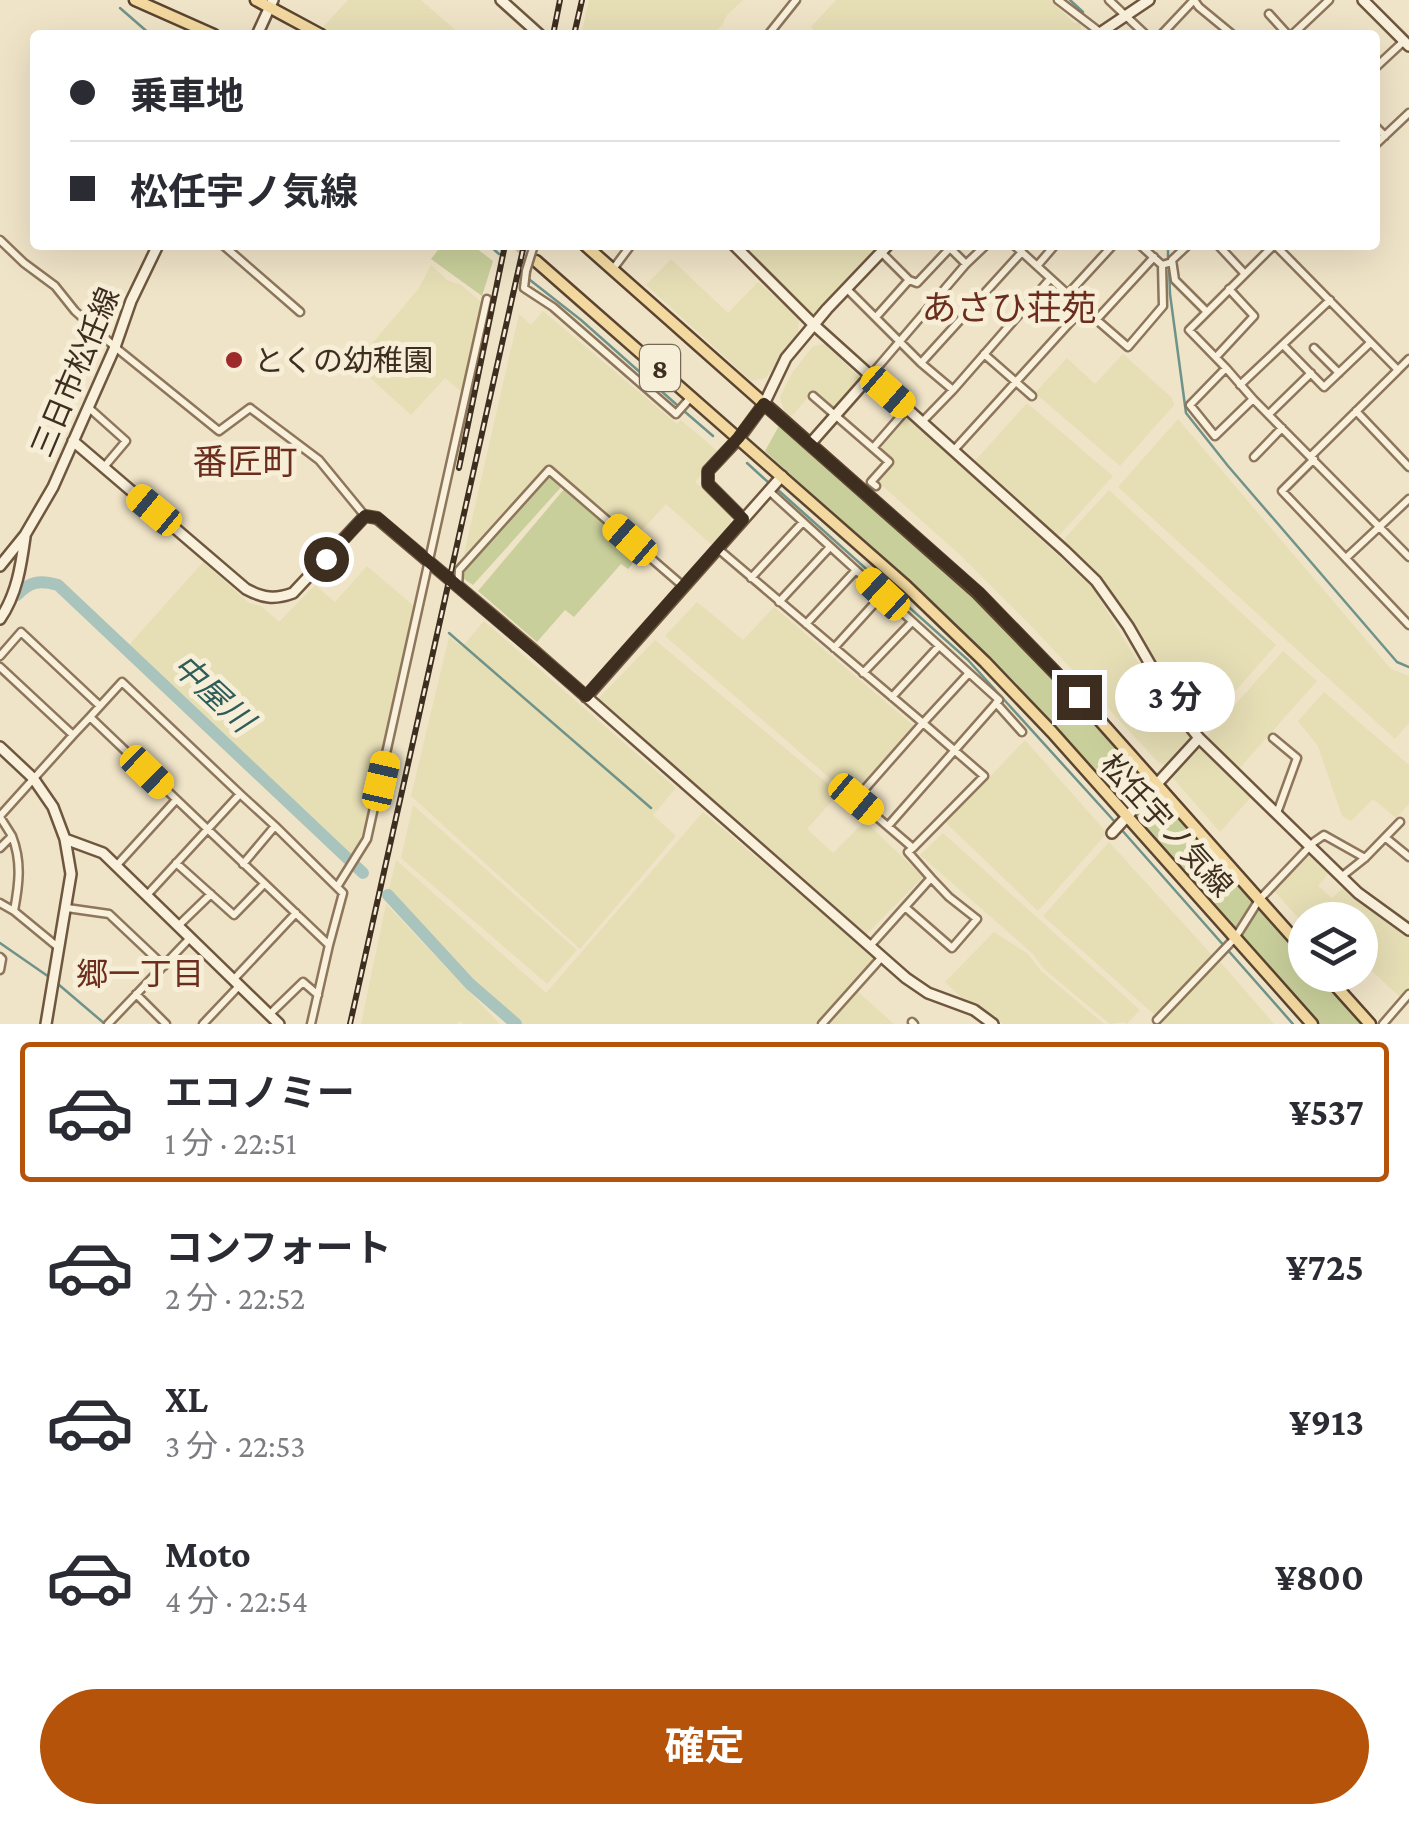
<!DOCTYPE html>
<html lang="ja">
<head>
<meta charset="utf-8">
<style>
	body { margin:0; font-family:"Crimson Pro","Noto Sans JP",serif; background:#f2f2f3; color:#2b2b33; height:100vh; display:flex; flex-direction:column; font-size:38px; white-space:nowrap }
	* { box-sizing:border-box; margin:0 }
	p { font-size:32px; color:#7c7c81 }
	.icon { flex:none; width:55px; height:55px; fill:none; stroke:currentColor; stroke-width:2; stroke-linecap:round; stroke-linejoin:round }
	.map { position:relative; height:1024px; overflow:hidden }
	.details { display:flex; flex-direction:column; background:#fff; flex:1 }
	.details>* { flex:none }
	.top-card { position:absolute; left:30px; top:30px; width:1350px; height:220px; border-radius:10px; box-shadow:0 10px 40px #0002; display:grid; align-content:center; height:220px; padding:0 40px; background:#fff }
	.buttons { position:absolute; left:1288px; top:902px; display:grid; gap:20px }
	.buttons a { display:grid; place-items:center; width:90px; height:90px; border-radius:50%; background:#fff; box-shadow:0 10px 40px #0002; font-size:50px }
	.end { position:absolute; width:45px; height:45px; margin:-22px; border:12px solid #3d2e20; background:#fff; box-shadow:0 0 0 5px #fff }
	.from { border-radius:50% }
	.bubble { position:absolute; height:70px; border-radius:35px; background:#fff; box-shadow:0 10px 40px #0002; font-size:32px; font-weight:700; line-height:70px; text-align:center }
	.car { position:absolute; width:30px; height:60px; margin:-30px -15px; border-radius:12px; box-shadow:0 0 8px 2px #0007; background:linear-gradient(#f5c518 24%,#345 0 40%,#f5c518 0 76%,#345 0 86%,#f5c518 0) }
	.top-card b { display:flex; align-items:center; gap:35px; height:95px; font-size:38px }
	.top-card b+b { border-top:2px solid #e1e1e2 }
	.top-card i { width:25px; height:25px; background:#2b2b33 }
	ul { padding:18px 0 0; list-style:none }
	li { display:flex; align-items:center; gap:30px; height:140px; margin:0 20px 15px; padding:0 20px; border:5px solid transparent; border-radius:10px }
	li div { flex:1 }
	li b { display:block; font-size:38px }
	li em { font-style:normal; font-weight:700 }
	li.selected { border-color:#b45309 }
	li>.icon { width:90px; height:90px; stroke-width:1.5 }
	.cta { display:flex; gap:20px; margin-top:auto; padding:20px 40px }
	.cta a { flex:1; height:115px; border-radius:60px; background:#b45309; color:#fff; font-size:40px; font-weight:700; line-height:115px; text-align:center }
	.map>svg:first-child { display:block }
</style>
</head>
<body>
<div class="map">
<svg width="1409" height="1024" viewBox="0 0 1409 1024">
	<rect width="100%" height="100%" fill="#f0e4c8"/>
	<path fill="#e6deb5" d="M 348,0 L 421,0 L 461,35 L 335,35 L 322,28 Z
		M 589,0 L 743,0 L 727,15 L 722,25 L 712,35 L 581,35 Z
		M 836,0 L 1050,0 L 1074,23 L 1080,23 L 1082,33 L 1079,35 L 819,35 L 811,27 Z
		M 737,245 L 882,245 L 821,312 L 808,315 Z
		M 671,259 L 728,313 L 758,282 L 799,318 L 798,333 L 766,378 L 751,381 L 646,285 Z
		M 431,265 L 447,280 L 461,285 L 481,302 L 463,393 L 445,378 L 411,415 L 355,364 L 419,288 Z
		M 543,311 L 677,424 L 681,420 L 716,450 L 719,456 L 695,482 L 732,515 L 730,528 L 713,546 L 666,504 L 634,539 L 549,467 L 468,557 L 464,554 L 519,314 L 531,325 Z
		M 825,344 L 860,378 L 861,385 L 835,414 L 812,393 L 790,418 L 785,414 L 780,397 L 792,373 L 813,346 Z
		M 1123,354 L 1172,398 L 1174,405 L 1120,466 L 1035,393 L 1067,358 L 1095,384 Z
		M 1027,403 L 1113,476 L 1057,538 L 974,462 Z
		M 906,415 L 1093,588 L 1170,715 L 1192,739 L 1167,766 L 1158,762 L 1035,630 L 959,554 L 876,480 L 894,461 L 877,447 Z
		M 1178,419 L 1391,669 L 1409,676 L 1409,723 L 1395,739 L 1118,487 Z
		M 1109,490 L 1276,645 L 1201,730 L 1105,585 L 1065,544 L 1065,538 Z
		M 203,562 L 249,603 L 261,606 L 279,622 L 315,585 L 335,602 L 367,566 L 415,607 L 365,832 L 353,855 L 129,645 Z
		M 697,602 L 743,640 L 774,607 L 915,727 L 853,798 L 665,636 Z
		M 484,621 L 676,788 L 653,815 L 676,836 L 580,949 L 411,796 L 449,637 L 462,647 Z
		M 655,640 L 839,793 L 807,829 L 833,853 L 865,821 L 923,877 L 867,934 L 597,700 Z
		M 1283,651 L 1317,681 L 1239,769 L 1207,736 Z
		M 1324,692 L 1409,765 L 1409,804 L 1396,818 L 1373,799 L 1351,821 L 1342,816 L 1318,746 L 1298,721 Z
		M 1025,740 L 1107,833 L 1038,911 L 946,823 Z
		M 1199,744 L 1251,797 L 1220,832 L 1170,775 Z
		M 413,805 L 577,950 L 547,984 L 401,858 Z
		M 703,812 L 875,958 L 815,1024 L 518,1024 L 472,981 L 388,892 L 396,860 L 546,993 Z
		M 943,833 L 1140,1010 L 1127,1024 L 1124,1022 L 1110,1024 L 1044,969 L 1032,953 L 920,855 Z
		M 1109,842 L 1212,955 L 1157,1017 L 1043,916 Z
		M 1312,853 L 1330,872 L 1318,886 L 1332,898 L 1345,886 L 1409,937 L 1409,987 L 1400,997 L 1360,960 L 1360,920 L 1305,920 L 1305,925 L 1274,891 Z
		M 386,904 L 499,1023 L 498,1024 L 464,1024 L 460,1021 L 457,1024 L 361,1024 Z
		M 994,932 L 1028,954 L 1041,971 L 1104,1024 L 1003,1024 L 984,1009 L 965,1001 L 945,982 Z
		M 1217,958 L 1274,1024 L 1164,1024 L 1160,1021 Z
		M 856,990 L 894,1024 L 826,1024 Z"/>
	<path fill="#c9cf9b" d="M 442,245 L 472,245 L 493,261 L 482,296 L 431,259 Z
		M 780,424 C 862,495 944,565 1020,642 C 1065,687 1107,736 1149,784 L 1128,809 L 1016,684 L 975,643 L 765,451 Z
		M 551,474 L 563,485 L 473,585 L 461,577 L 463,569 L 546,476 Z
		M 565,488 L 641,554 L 628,569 L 621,564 L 574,617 L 565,610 L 537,642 L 478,591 Z
		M 1156,792 L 1253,901 L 1234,929 L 1133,817 Z
		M 1261,907 L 1305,958 L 1305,975 L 1320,975 L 1363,1024 L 1319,1024 L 1242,936 Z"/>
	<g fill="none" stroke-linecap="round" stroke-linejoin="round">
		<path stroke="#6f938a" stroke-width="2.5" d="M 1070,0 L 1083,12
			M 120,8 L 151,35
			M 489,245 L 499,254
			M 1168,245 L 1168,258
			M 1169,266 L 1170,294 L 1186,413 L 1228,466 L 1397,662 L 1409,667
			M 530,280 L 581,320 L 677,405
			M 684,411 L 713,436
			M 747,463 L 769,483
			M 778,490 L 968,660 L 1115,822
			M 449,633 L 651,808
			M 1120,828 L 1293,1024
			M 0,943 L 52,979
			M 58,984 L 105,1024"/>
		<path stroke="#a9c4bc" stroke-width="12" d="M 17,595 C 30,581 40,580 58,585 L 363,873
			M 388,895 L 470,984 L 516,1024"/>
		<path stroke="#ccc0a6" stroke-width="10" stroke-dasharray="10 5" stroke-linecap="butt" d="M 517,245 L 535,261"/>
		<g stroke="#8d765c" stroke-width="11">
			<path id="street" d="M 1058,0 L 1101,33
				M 1109,0 L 1146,35
				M 1194,0 L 1199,7 L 1233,35
				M 1269,14 L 1288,35
				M 768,35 L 796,0
				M 1161,35 L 1194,0
				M 1292,35 L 1329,0
				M 1375,68 L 1404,41
				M 1375,126 L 1385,136
				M 1375,145 L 1409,113
				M 0,240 L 24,263 L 55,286 L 75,311 L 115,347 L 219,431 L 250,408 L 319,460 L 365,516
				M 223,245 L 300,312
				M 947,245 L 966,264
				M 1140,245 L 1162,265
				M 1188,245 L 1172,260 L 1175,280 L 1207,312
				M 1218,245 L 1245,274
				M 1274,245 L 1189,330 L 1226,368 L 1190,405 L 1215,436 L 1253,399 L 1409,557
				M 1275,245 L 1398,370 L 1311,456
				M 881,252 L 909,280 L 917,283 L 950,248
				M 1037,266 L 1055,245
				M 613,269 L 631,245
				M 526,271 L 524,288 L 553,307 L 676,414 L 692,396
				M 846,288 L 921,363 L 953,390 L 1050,279
				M 1068,294 L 1113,245
				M 1083,308 L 1128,347 L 1163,306 L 1162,265 L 1172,262
				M 876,317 L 909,280
				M 1097,319 L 1154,257
				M 1283,345 L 1324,387 L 1370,343
				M 1314,348 L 1339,373
				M 984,354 L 1032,396
				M 1216,357 L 1254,316 L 1229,289
				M 921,363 L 1022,252
				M 1226,368 L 1253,399
				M 1398,370 L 1409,359
				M 871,375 L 966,264 L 986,245
				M 1240,385 L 1330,300
				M 813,396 L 873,448 L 907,409
				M 88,407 L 126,441 L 104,467
				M 1356,411 L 1409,467
				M 1269,414 L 1311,373
				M 922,422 L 953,390
				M 873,448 L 889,462 L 871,482 L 876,486
				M 954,450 L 1083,308 L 1014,245
				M 1254,457 L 1282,428
				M 1314,459 L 1282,491 L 1409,625
				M 768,490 L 969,673 L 923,723 L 984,776 L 913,848
				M 717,548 L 923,723 L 856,799 L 913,848 L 908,852 L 931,878 L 870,946
				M 1346,558 L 1409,499
				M 751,578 L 803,522
				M 458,587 L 459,570 L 549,470 L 683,586
				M 779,602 L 830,547
				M 806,624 L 856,570
				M 834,648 L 883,594
				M 0,656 L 21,632 L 100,706
				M 0,667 L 73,735 L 0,816
				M 863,673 L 912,622
				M 892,697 L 939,646
				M 996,703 L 1022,732
				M 90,717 L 122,682 L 240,794
				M 73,735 L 90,717 L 329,945 L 311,1024
				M 1273,738 L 1297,758 L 1277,813
				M 0,817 L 12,836 L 0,848
				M 888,826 L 999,700 L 969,673
				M 1386,838 L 1409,857
				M 176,863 L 234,915 L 264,884
				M 243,864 L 275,826 L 343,893 L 329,945
				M 117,865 L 176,800
				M 1341,877 L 1365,858 L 1400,822
				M 337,887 L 367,839 L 487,299
				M 148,894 L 240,794 L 275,826
				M 0,903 L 14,911 C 19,884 22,862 12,836
				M 905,907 L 952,948 L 977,919 L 949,897 L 931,878
				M 67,908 L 109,914 L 164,966
				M 14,911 L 59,948
				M 179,925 L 211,894
				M 0,957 L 2,959 L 0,970
				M 234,979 L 296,913
				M 136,994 L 166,1024
				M 270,1014 L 303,982 L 318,995
				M 1157,1020 L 1235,938 L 1259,900 L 1314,842 L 1324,835 L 1365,858
				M 912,1022 L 914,1024
				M 108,1024 L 190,938
				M 203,1024 L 239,986
				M 822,1024 L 882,957
				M 1383,1024 L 1409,994"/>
		</g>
		<g stroke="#6f573f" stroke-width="14">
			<path id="secondary" d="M 501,0 L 540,35
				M 1363,0 L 1409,46
				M 257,35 L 273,0
				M 1097,35 L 1149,0
				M 734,245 L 813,324 L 1065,551 L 1096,581 L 1128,626 L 1176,709 L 1199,738 L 1358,893 L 1409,930
				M 73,441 L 246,589 C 263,598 274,600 293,593 L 365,516 L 377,518 L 531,648 L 906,978 L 928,993 L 974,1010 L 993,1024
				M 810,444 L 870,376
				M 743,519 L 708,484 L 708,471 L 739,438 L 764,404 L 786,358 L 827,309 L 888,245
				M 0,566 L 25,535 L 53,487 L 115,347 L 131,301 L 158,245
				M 0,619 C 17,594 21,566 25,537
				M 586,697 L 782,476
				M 0,747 L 33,778 L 53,807 L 65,839 L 71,874 L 46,1024
				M 1112,833 L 1199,738
				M 65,839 L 103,853 L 279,1024"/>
		</g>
		<g stroke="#5b4430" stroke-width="15">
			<path id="primary" d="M 135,0 L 214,35
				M 256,0 L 321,35
				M 585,245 L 978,593 L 1079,697 L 1305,951
				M 536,261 L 906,586 L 985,662 L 1052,732 L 1312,1024
				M 1326,975 L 1370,1024"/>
		</g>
		<use href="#street" stroke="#faf1dc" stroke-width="6"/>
		<use href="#secondary" stroke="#faf1dc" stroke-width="9"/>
		<use href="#primary" stroke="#f3d9a0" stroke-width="10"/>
		<g stroke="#3d2e20" stroke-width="6">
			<path id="rail" d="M 553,35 L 560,0
				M 574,35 L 582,0
				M 459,468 L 505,245
				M 350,1024 L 524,245"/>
		</g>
		<use href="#rail" stroke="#f7eed8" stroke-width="2.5" stroke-dasharray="8" stroke-linecap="butt"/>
		<g stroke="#8d765c" stroke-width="11" stroke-linecap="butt">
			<path id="street-bridge" d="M 526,271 L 534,245"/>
		</g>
		<use href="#street-bridge" stroke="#faf1dc" stroke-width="6"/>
	</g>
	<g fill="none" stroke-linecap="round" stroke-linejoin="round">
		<path stroke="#3d2e20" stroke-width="12" d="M 326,559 L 365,516 L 378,518 L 586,696 L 743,519 L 708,484 L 708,471 L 738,438 L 764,404 L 978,592 L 1079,697"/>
	</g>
	<circle fill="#9e2a2b" stroke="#f7eed8" stroke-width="4" cx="234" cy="360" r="10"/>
	<g text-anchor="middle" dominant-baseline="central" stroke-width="10" stroke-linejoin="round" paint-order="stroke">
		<rect fill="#f7eed8" stroke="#756857" stroke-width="2.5" x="640" y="345" width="40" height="46" rx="8"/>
		<g font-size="28" font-weight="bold" fill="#3d2e20">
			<text x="660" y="368">8</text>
		</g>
		<g font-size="30" fill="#3d2e20" stroke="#f7eed8" text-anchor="start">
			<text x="254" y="360">とくの幼稚園</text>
		</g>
		<g font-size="30" fill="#3d2e20" stroke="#f7eed8">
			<text transform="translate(75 372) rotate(-67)">三日市松任線</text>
			<text transform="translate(1167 825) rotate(48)">松任宇ノ気線</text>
		</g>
		<g font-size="32" font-style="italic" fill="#2f5d5a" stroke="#f7eed8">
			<text transform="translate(213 693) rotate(43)">中屋川</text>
		</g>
		<g font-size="32" fill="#6b2e1e" stroke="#f7eed8">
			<text x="140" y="974">郷一丁目</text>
		</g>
		<g font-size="35" fill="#6b2e1e" stroke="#f7eed8">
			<text x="1009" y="308">あさひ荘苑</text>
			<text x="245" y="462">番匠町</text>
		</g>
	</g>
</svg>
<div class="buttons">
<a><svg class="icon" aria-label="layers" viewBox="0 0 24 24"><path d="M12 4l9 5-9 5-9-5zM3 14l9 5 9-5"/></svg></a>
</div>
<i class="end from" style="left:326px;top:559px"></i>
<i class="end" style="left:1079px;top:697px"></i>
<div class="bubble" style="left:1115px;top:662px;width:120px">3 分</div>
<i class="car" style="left:888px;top:392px;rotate:131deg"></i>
<i class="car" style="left:154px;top:510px;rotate:310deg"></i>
<i class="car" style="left:630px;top:540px;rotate:311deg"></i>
<i class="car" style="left:883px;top:594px;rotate:313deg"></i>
<i class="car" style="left:147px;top:772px;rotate:134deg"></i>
<i class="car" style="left:381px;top:781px;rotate:13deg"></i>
<i class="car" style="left:856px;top:799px;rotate:130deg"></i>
<div class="top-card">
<b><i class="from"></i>乗車地</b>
<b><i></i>松任宇ノ気線</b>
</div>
</div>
<section class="details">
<ul>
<li class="selected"><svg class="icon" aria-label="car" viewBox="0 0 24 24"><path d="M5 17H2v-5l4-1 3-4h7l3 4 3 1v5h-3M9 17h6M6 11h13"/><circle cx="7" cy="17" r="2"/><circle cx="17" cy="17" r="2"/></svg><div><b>エコノミー</b><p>1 分 · 22:51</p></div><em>¥537</em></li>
<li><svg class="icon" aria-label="car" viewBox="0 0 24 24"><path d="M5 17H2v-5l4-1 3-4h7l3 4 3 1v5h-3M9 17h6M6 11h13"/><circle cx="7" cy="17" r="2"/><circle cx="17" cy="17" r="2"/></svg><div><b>コンフォート</b><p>2 分 · 22:52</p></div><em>¥725</em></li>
<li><svg class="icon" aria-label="car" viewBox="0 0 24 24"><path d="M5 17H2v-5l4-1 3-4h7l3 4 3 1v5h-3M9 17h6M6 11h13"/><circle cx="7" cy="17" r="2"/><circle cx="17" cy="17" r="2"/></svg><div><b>XL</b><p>3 分 · 22:53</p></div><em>¥913</em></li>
<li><svg class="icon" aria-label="car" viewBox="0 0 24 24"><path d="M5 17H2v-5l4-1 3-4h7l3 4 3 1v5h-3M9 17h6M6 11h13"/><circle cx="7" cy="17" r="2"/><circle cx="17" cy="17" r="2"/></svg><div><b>Moto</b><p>4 分 · 22:54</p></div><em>¥800</em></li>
</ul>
<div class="cta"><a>確定</a></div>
</section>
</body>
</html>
